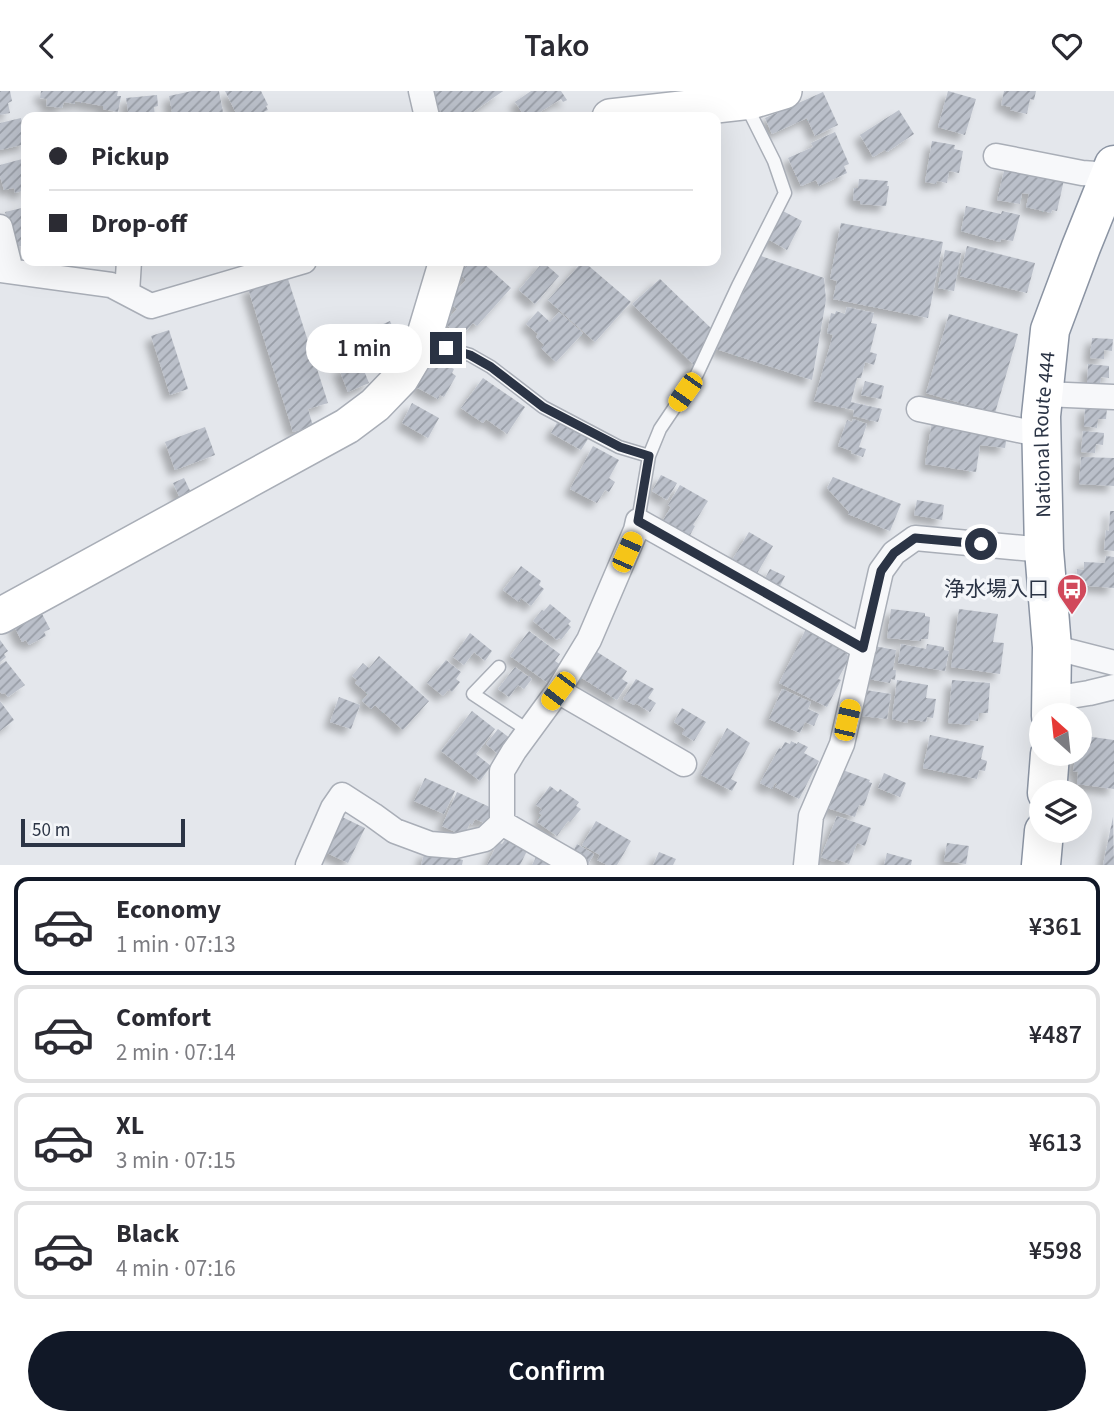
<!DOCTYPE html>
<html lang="en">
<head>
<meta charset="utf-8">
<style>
	body { margin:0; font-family:"Source Sans 3","Noto Sans JP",sans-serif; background:#f7f7f7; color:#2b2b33; height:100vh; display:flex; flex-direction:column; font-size:26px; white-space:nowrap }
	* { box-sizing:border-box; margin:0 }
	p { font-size:23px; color:#7c7c81 }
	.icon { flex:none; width:38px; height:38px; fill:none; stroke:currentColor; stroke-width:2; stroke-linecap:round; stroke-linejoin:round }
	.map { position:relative; height:774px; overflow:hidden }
	.panel { display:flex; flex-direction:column; background:#fff; flex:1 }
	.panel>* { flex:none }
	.top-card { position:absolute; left:21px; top:21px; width:700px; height:154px; border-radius:14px; box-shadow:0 7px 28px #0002; display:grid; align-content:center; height:154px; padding:0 28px; background:#fff }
	.needle { width:46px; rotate:333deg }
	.fabs { position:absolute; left:1029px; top:612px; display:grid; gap:14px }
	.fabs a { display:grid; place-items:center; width:63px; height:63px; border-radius:50%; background:#fff; box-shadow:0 7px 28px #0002; font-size:35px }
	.scale { position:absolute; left:21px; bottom:18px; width:164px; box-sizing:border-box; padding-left:7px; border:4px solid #2b3445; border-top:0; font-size:19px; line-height:24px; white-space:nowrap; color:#2b3445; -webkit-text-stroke:5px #f4f6f9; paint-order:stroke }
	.end { position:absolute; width:32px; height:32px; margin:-16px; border:9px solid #2b3445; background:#fff; box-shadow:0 0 0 4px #fff }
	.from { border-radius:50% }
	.bubble { position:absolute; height:49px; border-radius:24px; background:#fff; box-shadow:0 7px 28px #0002; font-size:23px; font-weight:600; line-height:49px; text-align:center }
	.car { position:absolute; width:21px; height:42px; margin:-21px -10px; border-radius:9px; box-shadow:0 0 5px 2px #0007; background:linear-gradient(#f5c518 24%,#345 0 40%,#f5c518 0 76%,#345 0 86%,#f5c518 0) }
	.top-card b { display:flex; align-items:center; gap:24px; height:66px; font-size:26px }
	.top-card b+b { border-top:2px solid #e1e1e2 }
	.top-card i { width:18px; height:18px; background:#2b2b33 }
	ul { padding:12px 0 0; list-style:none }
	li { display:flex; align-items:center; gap:21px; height:98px; margin:0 14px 10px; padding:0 14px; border:4px solid #e1e1e2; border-radius:14px }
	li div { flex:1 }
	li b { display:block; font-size:26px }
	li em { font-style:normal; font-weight:600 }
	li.on { border-color:#111827 }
	li>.icon { width:63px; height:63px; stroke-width:1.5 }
	.button { display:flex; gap:14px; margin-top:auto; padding:14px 28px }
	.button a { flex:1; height:80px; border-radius:42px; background:#111827; color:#fff; font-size:28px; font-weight:600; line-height:80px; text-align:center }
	header { display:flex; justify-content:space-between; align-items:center; height:91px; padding:0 28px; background:#fff; font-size:32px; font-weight:600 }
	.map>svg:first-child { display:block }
</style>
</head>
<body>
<header><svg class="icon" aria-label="back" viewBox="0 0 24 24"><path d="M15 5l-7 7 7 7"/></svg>Tako<svg class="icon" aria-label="heart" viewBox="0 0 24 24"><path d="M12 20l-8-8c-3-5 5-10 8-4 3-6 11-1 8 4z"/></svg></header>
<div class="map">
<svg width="1114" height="774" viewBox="0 0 1114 774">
	<defs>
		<pattern id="building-hatch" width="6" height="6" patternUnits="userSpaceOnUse" patternTransform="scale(1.75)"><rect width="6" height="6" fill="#bbc0ca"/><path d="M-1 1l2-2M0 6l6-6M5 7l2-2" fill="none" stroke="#989da6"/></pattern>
		<filter id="shadow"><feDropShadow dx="-6" dy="6" stdDeviation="3.5" flood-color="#0004"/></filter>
	</defs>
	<rect width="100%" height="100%" fill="#e4e7ec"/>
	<path fill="url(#building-hatch)" filter="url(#shadow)" d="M 0,0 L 10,0 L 12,10 L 8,12 L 10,22 L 0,24 Z
		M 41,0 L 118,0 L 117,5 L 121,5 L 118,21 L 103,18 L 103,15 L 75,10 L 75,13 L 64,11 L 62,17 L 46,15 L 47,8 L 40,7 Z
		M 192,0 L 219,0 L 224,26 L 173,26 L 169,5 Z
		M 225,0 L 261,0 L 268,14 L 266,15 L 268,19 L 257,24 L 256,22 L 253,23 L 255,26 L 238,26 Z
		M 428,0 L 503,0 L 466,26 L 444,26 Z
		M 531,0 L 561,0 L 567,9 L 563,11 L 561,8 L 532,26 L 529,21 L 524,24 L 515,11 Z
		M 948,0 L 976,8 L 965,44 L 938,36 Z
		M 1004,0 L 1036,0 L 1034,9 L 1030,8 L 1027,23 L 1010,19 L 1011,16 L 1001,14 Z
		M 823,1 L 838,34 L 815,45 L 807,27 L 772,43 L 765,27 Z
		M 157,4 L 158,15 L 154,16 L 155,26 L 129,26 L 126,7 Z
		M 899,19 L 914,43 L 887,61 L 885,59 L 873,66 L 860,44 Z
		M 21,27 L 26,53 L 0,59 L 0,32 Z
		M 835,41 L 849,73 L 844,75 L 847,82 L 819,95 L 816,89 L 801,95 L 788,67 L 813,56 L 811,52 Z
		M 932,50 L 955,54 L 954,58 L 963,60 L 959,82 L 949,80 L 947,92 L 937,90 L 936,93 L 925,91 Z
		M 26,67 L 26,99 L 15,102 L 14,97 L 4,99 L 0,85 L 0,74 Z
		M 1005,76 L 1064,89 L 1057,120 L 1052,119 L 1051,122 L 1026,116 L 1029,103 L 1022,102 L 1020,113 L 997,109 Z
		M 859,88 L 888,90 L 887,95 L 889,95 L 886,115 L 860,113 L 860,110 L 853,109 L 854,97 L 858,97 Z
		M 966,115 L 1001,123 L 1002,120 L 1020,124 L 1013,150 L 1001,148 L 1000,151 L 961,140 Z
		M 26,116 L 26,154 L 13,157 L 5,121 Z
		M 781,119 L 802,130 L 787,159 L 766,147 Z
		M 841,132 L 943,151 L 928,227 L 833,208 L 837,190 L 830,188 Z
		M 967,155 L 1035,172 L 1027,202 L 960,185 Z
		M 945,159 L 961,162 L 954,200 L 938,197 Z
		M 761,165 L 824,187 L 826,209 L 812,289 L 716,258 Z
		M 471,170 L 481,170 L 511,197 L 477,235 L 473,232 L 460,246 L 445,232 L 457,218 L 447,210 L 466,189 L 459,182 Z
		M 583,170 L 631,211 L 595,251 L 548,209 Z
		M 543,171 L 559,185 L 535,213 L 519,199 Z
		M 287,185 L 328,312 L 308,318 L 313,335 L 293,341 L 248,197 Z
		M 660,188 L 713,239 L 696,276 L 632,213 Z
		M 847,216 L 874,222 L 871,232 L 877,233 L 870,261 L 877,263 L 874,274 L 865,271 L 861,287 L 857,287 L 851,311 L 882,318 L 878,331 L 853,325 L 854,319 L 814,310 L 833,244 L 827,242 L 831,222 L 835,223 L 836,220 L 845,223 Z
		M 538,220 L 550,231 L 559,221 L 583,242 L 556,271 L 541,257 L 544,254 L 536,246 L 538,243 L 526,233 Z
		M 949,223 L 1018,243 L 995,322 L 926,302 Z
		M 390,230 L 400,252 L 378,261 L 369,239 Z
		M 169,239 L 188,298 L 170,304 L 151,245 Z
		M 363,239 L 372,261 L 350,270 L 341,247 Z
		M 1092,247 L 1113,248 L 1112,260 L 1104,259 L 1104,268 L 1090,267 Z
		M 433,267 L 454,278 L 452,282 L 456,285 L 444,306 L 440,304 L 438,308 L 416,296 Z
		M 360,270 L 369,292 L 348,301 L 339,278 Z
		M 1088,273 L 1109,275 L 1109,287 L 1101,286 L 1100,295 L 1087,294 Z
		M 483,287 L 525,316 L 507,343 L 486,328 L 483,332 L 461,317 Z
		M 865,290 L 884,295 L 881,308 L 861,304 Z
		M 412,312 L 439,327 L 428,347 L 402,332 Z
		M 1085,315 L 1107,317 L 1106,328 L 1098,328 L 1097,337 L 1084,335 Z
		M 853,328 L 867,333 L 859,356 L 866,358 L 863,366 L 851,362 L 852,360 L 838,355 L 847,329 L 852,331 Z
		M 558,330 L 588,348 L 581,359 L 551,342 Z
		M 932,331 L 1007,344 L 1005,357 L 980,354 L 976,381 L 925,373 Z
		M 205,336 L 215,364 L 175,379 L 165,351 Z
		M 1083,340 L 1104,342 L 1103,354 L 1096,353 L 1095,362 L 1081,361 Z
		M 593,355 L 619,369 L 609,387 L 615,391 L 609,401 L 605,399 L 597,412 L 570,398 Z
		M 1081,366 L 1114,367 L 1114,395 L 1079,393 Z
		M 661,384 L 677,392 L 667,409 L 652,400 Z
		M 833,386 L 901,413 L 890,440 L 848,423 L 849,421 L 827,397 Z
		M 184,387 L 193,406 L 182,411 L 173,392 Z
		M 680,394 L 708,410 L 693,434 L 695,435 L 689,446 L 662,431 L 671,416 L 668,414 Z
		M 917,409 L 944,414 L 942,429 L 914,424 Z
		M 1110,420 L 1114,420 L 1114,460 L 1104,459 L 1106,439 L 1109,440 Z
		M 749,441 L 773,455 L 756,484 L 732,469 Z
		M 1106,465 L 1114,466 L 1114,497 L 1076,494 L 1077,478 L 1084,479 L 1084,471 L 1105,472 Z
		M 521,475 L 541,490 L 539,494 L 544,498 L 531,515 L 521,507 L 519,511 L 503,499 Z
		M 770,478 L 785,485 L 777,501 L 762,493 Z
		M 550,513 L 571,530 L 568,533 L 571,536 L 561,549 L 559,547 L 557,549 L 533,530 L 542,519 L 544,520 Z
		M 891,518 L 925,522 L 925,525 L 930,526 L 928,548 L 921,548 L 921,550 L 887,547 Z
		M 959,518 L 998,523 L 993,551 L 1004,552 L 1000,583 L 951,576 Z
		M 40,519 L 50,538 L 44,541 L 46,545 L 29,554 L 26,549 L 22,551 L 13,533 Z
		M 807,536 L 850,557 L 847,564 L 850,566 L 838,588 L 841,589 L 827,616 L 779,592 Z
		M 529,540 L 560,563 L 555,570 L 561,574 L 548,592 L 510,565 Z
		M 470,542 L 492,560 L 485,570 L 474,561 L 464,574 L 453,566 Z
		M 0,549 L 8,560 L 4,563 L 6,566 L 0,571 Z
		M 901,553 L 926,558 L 927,553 L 944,556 L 944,559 L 949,560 L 945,580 L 898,572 Z
		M 874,555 L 896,559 L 893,579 L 896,579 L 895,589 L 891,588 L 890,592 L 868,588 Z
		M 594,559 L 627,580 L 622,588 L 628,592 L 617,609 L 577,584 Z
		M 379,565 L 429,610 L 403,639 L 375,614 L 371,618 L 362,610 L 368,603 L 355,592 L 357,589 L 352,585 L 363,572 L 369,577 Z
		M 446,569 L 461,581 L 456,588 L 460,591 L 452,601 L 449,598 L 443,605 L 427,592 Z
		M 6,570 L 25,594 L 8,606 L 5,602 L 2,603 L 0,601 L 0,574 Z
		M 515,576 L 532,588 L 524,598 L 518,594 L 509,606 L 498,598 Z
		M 636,588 L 654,598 L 648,607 L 656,612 L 650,621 L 635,612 L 634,614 L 623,608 Z
		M 897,589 L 928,594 L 926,607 L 936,608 L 933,627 L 927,626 L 926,631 L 908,628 L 907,632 L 892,628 Z
		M 952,589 L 990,592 L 988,622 L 979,622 L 978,630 L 970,629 L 970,634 L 948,632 Z
		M 782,598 L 811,611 L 808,618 L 819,623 L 814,635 L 805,631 L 800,642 L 769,628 Z
		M 866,599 L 891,603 L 887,628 L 862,625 Z
		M 339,606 L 360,614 L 351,638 L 330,631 Z
		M 0,610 L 14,629 L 0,640 Z
		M 682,617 L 706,631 L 694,650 L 682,643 L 685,638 L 674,631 Z
		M 472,620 L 495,638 L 476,663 L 491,675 L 480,690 L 441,660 Z
		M 727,637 L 750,652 L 731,688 L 737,691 L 732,700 L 701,684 Z
		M 498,638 L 511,648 L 498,663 L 486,653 Z
		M 930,644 L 984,655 L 981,668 L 987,670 L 985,680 L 979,679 L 977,688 L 923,677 Z
		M 1085,645 L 1114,649 L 1114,698 L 1077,693 L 1078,681 L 1073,680 L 1076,663 L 1080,663 L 1080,657 L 1083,658 Z
		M 791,650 L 797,653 L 798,651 L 808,656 L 804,662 L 819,670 L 799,708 L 775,696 L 777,693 L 775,692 L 772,698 L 760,692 L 779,657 L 781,658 L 785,651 L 790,653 Z
		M 840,678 L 870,689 L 869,691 L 872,692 L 864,715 L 859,714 L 855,726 L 827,717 Z
		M 884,682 L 906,692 L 900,706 L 878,697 Z
		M 425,687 L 455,700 L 444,723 L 414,710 Z
		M 550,695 L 558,701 L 560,698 L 579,711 L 576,715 L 581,718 L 570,731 L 568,730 L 557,745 L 537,731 L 542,724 L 539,722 L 542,718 L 536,714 Z
		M 457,701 L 494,718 L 487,733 L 475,728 L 472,734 L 470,732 L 464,745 L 442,735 Z
		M 340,725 L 365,737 L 348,772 L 323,760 Z
		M 837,725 L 871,737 L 865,755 L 857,752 L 849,773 L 836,768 L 834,771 L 821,766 Z
		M 1113,726 L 1114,774 L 1103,774 Z
		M 596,730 L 631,750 L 617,774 L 607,774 L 597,769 L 600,764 L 582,754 Z
		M 506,747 L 528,758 L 520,774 L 487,774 L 498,751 L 502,753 Z
		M 947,752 L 969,755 L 966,773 L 944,770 Z
		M 577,753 L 594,763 L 588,773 L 571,764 Z
		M 425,760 L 463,769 L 462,774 L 421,774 Z
		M 659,761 L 676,768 L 673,774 L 653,774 Z
		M 887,762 L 912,769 L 911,774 L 884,774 Z
		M 537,764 L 551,771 L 550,774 L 532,774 Z"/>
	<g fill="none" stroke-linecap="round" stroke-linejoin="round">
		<g stroke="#a9aeb7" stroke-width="15">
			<path id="lane" d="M 426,251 L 470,264 L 491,276 L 543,316 L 619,356 L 649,365 L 638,430
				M 649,365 L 660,338 L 697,283 L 738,195 L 785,102 L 774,70 L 745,12
				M 499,576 L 473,603 L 529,640"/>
		</g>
		<g stroke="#a9aeb7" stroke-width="27">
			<path id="street" d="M 421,0 L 427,26
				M 996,65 L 1082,82 L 1110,84
				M 0,136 L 11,180
				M 0,179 L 111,194 L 151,215 L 304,170
				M 127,202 L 129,170
				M 1044,303 L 1114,306
				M 919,318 L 1042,344
				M 1052,556 L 1114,572
				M 558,600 L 589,549 L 636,439 L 638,430 L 864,557
				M 1052,608 L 1089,602 L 1114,596
				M 502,732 L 575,774
				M 308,774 L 333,717 L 342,704 L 373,724 L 395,740 L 430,753 L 455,755 L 485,748 L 502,732 L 502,680 L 514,660 L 558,600 L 684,673
				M 806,774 L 811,725 L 842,653 L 881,480 L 894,462 L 915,447 L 1044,459"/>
		</g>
		<g stroke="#a9aeb7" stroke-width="38">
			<path id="secondary" d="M 610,26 L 751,10 L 784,0
				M 0,525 L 347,335 L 375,314 L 401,287 L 423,250 L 447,170"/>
		</g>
		<g stroke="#8b94a3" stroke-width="41">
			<g id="highway">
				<path id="s1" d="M 1051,625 L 1052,556 L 1044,459 L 1041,325 L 1050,239 L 1081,156 L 1114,74"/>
				<path d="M 1047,702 L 1050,663"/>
				<path d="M 1041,774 L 1044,740"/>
			</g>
		</g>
		<use href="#lane" stroke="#f7f8fa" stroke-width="12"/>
		<use href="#street" stroke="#f7f8fa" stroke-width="24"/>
		<use href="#secondary" stroke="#fff" stroke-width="35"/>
		<use href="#highway" stroke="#fff" stroke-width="38"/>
	</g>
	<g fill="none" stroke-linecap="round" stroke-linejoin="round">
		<path stroke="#2b3445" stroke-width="9" d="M 446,257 L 470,264 L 491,276 L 543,316 L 620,356 L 649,365 L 638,430 L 863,557 L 881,480 L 894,462 L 915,447 L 981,453"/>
	</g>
	<defs>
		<g id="bus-pin" transform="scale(1.575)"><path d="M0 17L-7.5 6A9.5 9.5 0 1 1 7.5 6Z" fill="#d1495b" stroke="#f4f6f9"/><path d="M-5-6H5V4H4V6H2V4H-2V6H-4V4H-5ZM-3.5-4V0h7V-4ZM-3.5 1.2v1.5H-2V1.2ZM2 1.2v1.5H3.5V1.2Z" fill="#fff"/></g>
	</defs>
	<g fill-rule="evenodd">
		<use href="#bus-pin" x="1072" y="498"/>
	</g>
	<g text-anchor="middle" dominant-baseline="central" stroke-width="7" stroke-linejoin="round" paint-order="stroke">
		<g font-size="21" fill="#2b3445" stroke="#f4f6f9">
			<text stroke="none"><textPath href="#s1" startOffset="282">National Route 444</textPath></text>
		</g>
		<g font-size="21" fill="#2b3445" stroke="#f4f6f9" text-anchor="end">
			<text x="1049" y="498">浄水場入口</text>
		</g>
	</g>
</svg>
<div class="fabs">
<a><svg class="needle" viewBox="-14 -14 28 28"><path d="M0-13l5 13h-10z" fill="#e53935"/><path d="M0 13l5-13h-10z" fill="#7c7c81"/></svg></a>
<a><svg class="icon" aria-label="layers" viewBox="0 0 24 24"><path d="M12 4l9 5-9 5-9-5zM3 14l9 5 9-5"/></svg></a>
</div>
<div class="scale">50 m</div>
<i class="end from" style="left:981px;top:453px"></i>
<i class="end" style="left:446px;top:257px"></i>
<div class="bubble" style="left:306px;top:233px;width:116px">1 min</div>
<i class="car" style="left:685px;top:301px;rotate:215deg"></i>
<i class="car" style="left:627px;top:461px;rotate:24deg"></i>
<i class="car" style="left:558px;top:600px;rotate:217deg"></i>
<i class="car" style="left:847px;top:629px;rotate:13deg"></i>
<div class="top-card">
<b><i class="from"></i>Pickup</b>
<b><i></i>Drop-off</b>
</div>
</div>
<section class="panel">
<ul>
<li class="on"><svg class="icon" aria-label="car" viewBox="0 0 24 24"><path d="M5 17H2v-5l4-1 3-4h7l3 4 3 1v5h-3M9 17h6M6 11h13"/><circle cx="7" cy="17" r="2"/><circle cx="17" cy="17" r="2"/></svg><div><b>Economy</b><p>1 min · 07:13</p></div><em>¥361</em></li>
<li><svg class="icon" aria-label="car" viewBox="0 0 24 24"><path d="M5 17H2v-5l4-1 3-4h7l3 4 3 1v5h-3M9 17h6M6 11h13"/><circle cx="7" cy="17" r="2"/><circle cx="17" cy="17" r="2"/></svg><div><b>Comfort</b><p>2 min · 07:14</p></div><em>¥487</em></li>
<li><svg class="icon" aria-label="car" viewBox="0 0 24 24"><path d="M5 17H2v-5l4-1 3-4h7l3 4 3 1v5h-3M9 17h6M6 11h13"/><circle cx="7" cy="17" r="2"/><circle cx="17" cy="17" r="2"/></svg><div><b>XL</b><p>3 min · 07:15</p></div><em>¥613</em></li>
<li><svg class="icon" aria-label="car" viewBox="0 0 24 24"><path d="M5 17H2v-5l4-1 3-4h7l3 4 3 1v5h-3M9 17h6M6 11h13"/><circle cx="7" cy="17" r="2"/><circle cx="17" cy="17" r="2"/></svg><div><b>Black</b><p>4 min · 07:16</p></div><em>¥598</em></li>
</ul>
<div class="button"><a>Confirm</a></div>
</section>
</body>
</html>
